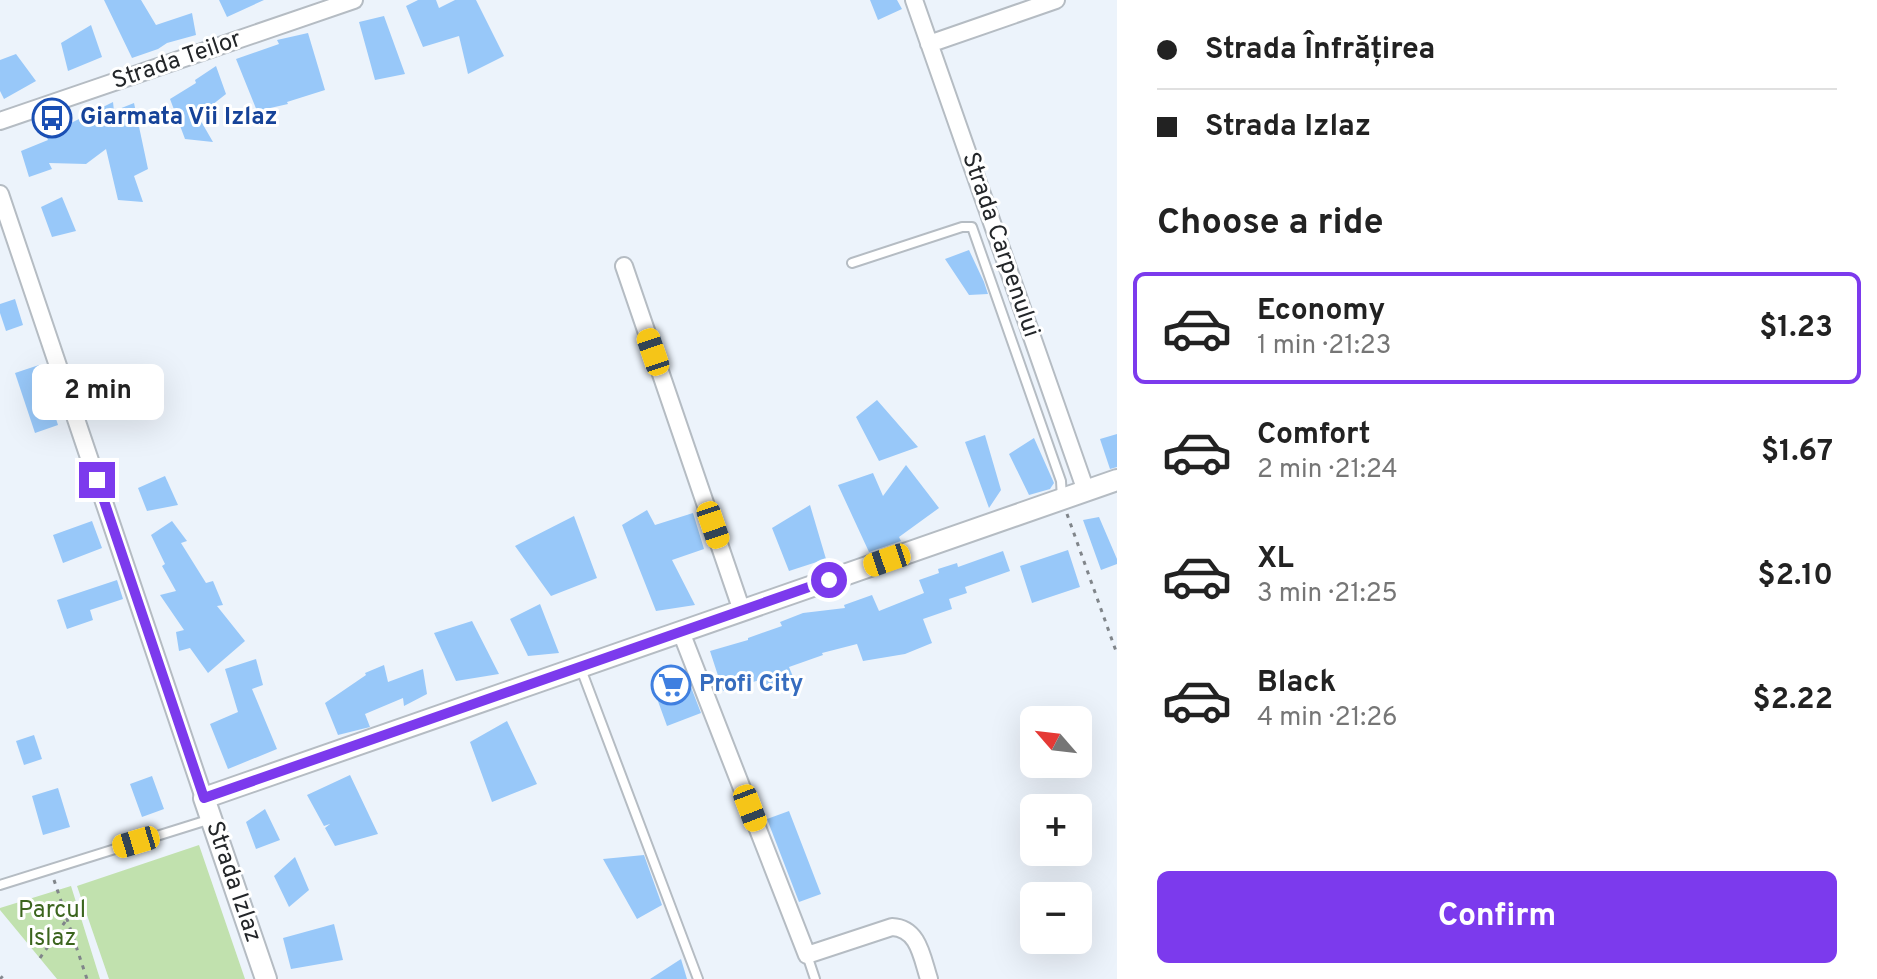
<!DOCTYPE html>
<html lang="en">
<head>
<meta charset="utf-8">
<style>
	body { margin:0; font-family:Overpass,sans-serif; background:#f2f2f2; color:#222; height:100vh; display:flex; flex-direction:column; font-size:30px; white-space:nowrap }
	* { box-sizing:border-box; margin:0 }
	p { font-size:26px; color:#767676 }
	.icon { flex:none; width:44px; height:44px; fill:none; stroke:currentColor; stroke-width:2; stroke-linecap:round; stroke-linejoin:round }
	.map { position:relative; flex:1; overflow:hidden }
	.panel { display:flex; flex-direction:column; background:#fff; width:760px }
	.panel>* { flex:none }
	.top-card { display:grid; align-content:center; height:176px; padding:0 40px; background:#fff }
	.needle { width:52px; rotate:298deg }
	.tools { position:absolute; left:1020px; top:706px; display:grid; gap:16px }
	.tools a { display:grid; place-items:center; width:72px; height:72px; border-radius:12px; background:#fff; box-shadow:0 8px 32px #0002; font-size:40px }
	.end { position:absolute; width:36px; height:36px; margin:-18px; border:10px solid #7c3aed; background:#fff; box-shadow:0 0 0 4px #fff }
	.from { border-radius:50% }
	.bubble { position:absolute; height:56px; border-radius:12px; background:#fff; box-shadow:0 8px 32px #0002; font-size:26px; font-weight:700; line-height:56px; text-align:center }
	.car { position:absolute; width:24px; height:48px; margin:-24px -12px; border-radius:10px; box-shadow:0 0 6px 2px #0007; background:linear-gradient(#f5c518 24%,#345 0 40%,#f5c518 0 76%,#345 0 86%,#f5c518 0) }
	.top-card b { display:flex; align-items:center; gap:28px; height:76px; font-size:30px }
	.top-card b+b { border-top:2px solid #e0e0e0 }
	.top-card i { width:20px; height:20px; background:#222 }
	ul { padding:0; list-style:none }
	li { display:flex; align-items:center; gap:24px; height:112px; margin:0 16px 12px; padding:0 24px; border:4px solid transparent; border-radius:12px }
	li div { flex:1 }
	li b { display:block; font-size:30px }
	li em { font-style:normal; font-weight:700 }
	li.on { border-color:#7c3aed }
	li>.icon { width:72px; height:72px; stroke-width:1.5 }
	h2 { padding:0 40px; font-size:36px; line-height:96px }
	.action { display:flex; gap:16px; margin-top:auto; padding:16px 40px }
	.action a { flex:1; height:92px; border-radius:12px; background:#7c3aed; color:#fff; font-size:32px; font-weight:700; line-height:92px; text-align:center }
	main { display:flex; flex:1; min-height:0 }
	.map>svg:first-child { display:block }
</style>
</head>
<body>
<main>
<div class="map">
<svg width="1117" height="979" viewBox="0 0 1117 979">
	<rect width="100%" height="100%" fill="#ecf3fb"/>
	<path fill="#c1e1ae" d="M 199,845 L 245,979 L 109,979 L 77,886 Z
		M 71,886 L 100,979 L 57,979 L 0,910 L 0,908 Z"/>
	<path fill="#98c8f9" d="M 104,0 L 141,0 L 156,25 L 192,13 L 196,35 L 167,43 L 158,49 L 132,58 Z
		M 219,0 L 264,0 L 227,17 Z
		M 418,0 L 436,0 L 439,8 L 455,0 L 476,0 L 504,56 L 468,74 L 459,36 L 423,47 L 406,6 Z
		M 870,0 L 897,0 L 902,9 L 878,20 Z
		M 384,16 L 405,74 L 375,80 L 359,22 Z
		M 91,25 L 102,57 L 68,71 L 61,43 Z
		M 308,33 L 325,90 L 287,102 L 288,104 L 257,111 L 236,59 L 279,44 L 277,40 Z
		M 16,54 L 36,81 L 4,99 L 0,91 L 0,60 Z
		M 216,66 L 226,94 L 198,116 L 213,142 L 185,139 L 170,99 L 196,83 L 195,80 Z
		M 113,102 L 114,111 L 134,103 L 148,169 L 134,176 L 143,202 L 118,200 L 106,149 L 86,164 L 49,163 L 52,169 L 29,177 L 21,151 L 48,140 L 45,133 L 73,122 Z
		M 62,197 L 76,231 L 52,237 L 41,207 Z
		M 969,250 L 984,282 L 988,294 L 969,295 L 945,259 Z
		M 15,299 L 23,325 L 6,331 L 0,313 L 0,304 Z
		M 39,365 L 58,425 L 35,433 L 15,373 Z
		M 877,400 L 918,447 L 879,461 L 856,417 Z
		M 1117,434 L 1117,467 L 1110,469 L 1100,439 Z
		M 985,435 L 1001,490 L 989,508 L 965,442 Z
		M 1034,438 L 1054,483 L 1050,489 L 1029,495 L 1009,454 Z
		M 906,465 L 939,508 L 899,537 L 901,541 L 869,552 L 838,485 L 873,473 L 883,496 Z
		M 165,476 L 178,505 L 147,511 L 138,488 Z
		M 810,505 L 826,559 L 789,571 L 772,528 Z
		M 647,510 L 655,525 L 693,513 L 704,549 L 672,560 L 695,605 L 656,611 L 622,525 Z
		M 574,516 L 597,578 L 551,596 L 515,546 Z
		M 1099,517 L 1117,559 L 1117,564 L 1101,570 L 1083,520 Z
		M 92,521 L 102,548 L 63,563 L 53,535 Z
		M 172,521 L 187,541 L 181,543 L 206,583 L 213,581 L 223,605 L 217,606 L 245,641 L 208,673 L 190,648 L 179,651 L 176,632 L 184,630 L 160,595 L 176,591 L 162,566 L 165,564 L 151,535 Z
		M 1068,550 L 1080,587 L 1032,603 L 1020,566 Z
		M 1003,551 L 1010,571 L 965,587 L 967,593 L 949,599 L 952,609 L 923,619 L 932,643 L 905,654 L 863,661 L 857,644 L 822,653 L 823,655 L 789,667 L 794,679 L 767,691 L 763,679 L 723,691 L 710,651 L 748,640 L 748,638 L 782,626 L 780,622 L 803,613 L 845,608 L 844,605 L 872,595 L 879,611 L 924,593 L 919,580 L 939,573 L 938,569 L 957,563 L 958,567 Z
		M 117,580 L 123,599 L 90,610 L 93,620 L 67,629 L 57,600 Z
		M 540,604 L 559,653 L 528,656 L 510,619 Z
		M 472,621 L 499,674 L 456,681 L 434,633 Z
		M 256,659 L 263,685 L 252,689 L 277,749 L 228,769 L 210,724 L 238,712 L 225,669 Z
		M 384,665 L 388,682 L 423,669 L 427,694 L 404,706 L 403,698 L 365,714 L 370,727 L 338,735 L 325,703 L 366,675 L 365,673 Z
		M 684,669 L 701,713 L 667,726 L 651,682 Z
		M 507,721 L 537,784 L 492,802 L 470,742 Z
		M 34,735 L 42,759 L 24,765 L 16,741 Z
		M 350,775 L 378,834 L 335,846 L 325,828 L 330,824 L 324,826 L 307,795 Z
		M 152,776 L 164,809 L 142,817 L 130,784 Z
		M 58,788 L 70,827 L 43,835 L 32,796 Z
		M 265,809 L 280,840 L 256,849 L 246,822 Z
		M 789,811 L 821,894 L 799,902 L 767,819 Z
		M 644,855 L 662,905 L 637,919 L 603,859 Z
		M 295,857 L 309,890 L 289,907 L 274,876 Z
		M 334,924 L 343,960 L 291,969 L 283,938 Z
		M 681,959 L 687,979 L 650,979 Z"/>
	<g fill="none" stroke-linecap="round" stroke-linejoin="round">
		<g stroke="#b5bcc3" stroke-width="12">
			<path id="service" d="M 852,263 L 962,227 L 972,227 L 1061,481 L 1062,499
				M 581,669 L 698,979
				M 0,885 L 211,819
				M 807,955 L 815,979"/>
		</g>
		<g stroke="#b5bcc3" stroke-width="20">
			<path id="minor" d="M 914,0 L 1086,491
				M 929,44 L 1056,0
				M 0,121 L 354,0
				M 0,194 L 204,798
				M 624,266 L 742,611
				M 681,632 L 807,955 L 892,927 C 919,928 922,958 929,979"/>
		</g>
		<g stroke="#b5bcc3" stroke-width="24">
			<path id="tertiary" d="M 266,979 L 204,798 L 1117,480"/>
		</g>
		<path stroke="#80858a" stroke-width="3" stroke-dasharray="4 6" stroke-linecap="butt" d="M 1067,514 L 1117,654
			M 54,880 L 87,979
			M 40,958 L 67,919"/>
		<use href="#service" stroke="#fff" stroke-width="8"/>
		<use href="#minor" stroke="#fff" stroke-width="16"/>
		<use href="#tertiary" stroke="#fff" stroke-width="20"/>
		<path stroke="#858a90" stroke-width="5" stroke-dasharray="12 6" stroke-linecap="butt" d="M 0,977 L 2,979"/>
	</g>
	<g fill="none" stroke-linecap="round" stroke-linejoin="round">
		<path stroke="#7c3aed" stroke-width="10" d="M 97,480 L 204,798 L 829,580"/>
	</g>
	<defs>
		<g id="bus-ring" transform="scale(2)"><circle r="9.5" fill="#fff" stroke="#1a4fb4" stroke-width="1.5"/><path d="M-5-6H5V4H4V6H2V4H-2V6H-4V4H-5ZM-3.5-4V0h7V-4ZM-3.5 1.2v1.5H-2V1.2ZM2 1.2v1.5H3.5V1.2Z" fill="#1a4fb4"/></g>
		<g id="supermarket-ring" transform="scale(2)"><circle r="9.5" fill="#fff" stroke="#3f7fe0" stroke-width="1.5"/><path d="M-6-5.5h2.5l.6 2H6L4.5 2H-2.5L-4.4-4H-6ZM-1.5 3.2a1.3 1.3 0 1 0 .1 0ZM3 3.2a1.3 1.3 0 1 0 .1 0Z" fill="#3f7fe0"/></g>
	</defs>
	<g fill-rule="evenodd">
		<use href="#bus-ring" x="52" y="118"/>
		<use href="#supermarket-ring" x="671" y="685"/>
	</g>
	<g text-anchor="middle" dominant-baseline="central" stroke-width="6" stroke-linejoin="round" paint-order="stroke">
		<g font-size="24" fill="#232629" stroke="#fff">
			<text transform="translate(177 61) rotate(-19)">Strada Teilor</text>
			<text transform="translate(1000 245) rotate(71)">Strada Carpenului</text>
			<text transform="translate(233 882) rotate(71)">Strada Izlaz</text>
		</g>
		<g font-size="24" font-weight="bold" fill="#164399" stroke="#fff" text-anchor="start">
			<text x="80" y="118">Giarmata Vii Izlaz</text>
		</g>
		<g font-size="24" font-weight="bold" fill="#366cbe" stroke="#fff" text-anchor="start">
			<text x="699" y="685">Profi City</text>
		</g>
		<g font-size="24" fill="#3c651e" stroke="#fff">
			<text x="52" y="911">Parcul<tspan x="52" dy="28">Islaz</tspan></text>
		</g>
	</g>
</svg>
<div class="tools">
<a><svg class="needle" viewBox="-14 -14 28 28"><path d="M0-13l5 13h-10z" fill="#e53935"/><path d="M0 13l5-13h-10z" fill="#767676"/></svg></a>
<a>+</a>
<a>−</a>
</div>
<i class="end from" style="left:829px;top:580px"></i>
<i class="end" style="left:97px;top:480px"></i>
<div class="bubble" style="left:32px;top:364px;width:132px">2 min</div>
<i class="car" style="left:653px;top:352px;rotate:341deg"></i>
<i class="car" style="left:713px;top:525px;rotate:161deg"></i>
<i class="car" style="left:887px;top:560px;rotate:251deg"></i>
<i class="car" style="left:750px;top:808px;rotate:159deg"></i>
<i class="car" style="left:136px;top:842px;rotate:253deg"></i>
</div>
<section class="panel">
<div class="top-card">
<b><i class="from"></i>Strada Înfrățirea</b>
<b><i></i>Strada Izlaz</b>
</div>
<h2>Choose a ride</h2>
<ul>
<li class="on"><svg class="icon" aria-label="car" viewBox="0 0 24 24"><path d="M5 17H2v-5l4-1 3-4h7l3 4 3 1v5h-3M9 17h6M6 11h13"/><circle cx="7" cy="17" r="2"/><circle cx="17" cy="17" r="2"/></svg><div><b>Economy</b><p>1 min · 21:23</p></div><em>$1.23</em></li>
<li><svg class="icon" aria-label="car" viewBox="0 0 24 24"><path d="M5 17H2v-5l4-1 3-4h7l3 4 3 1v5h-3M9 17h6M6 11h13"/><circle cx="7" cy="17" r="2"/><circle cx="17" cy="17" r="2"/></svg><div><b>Comfort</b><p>2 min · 21:24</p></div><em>$1.67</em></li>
<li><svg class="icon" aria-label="car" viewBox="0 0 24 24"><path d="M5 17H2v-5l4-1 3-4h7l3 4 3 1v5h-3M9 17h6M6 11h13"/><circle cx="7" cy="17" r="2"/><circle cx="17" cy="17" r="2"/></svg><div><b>XL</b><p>3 min · 21:25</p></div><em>$2.10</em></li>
<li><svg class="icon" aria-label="car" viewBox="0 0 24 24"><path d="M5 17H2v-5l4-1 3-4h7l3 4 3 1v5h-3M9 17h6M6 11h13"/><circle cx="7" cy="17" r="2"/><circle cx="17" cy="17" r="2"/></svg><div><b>Black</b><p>4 min · 21:26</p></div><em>$2.22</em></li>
</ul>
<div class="action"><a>Confirm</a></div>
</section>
</main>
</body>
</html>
